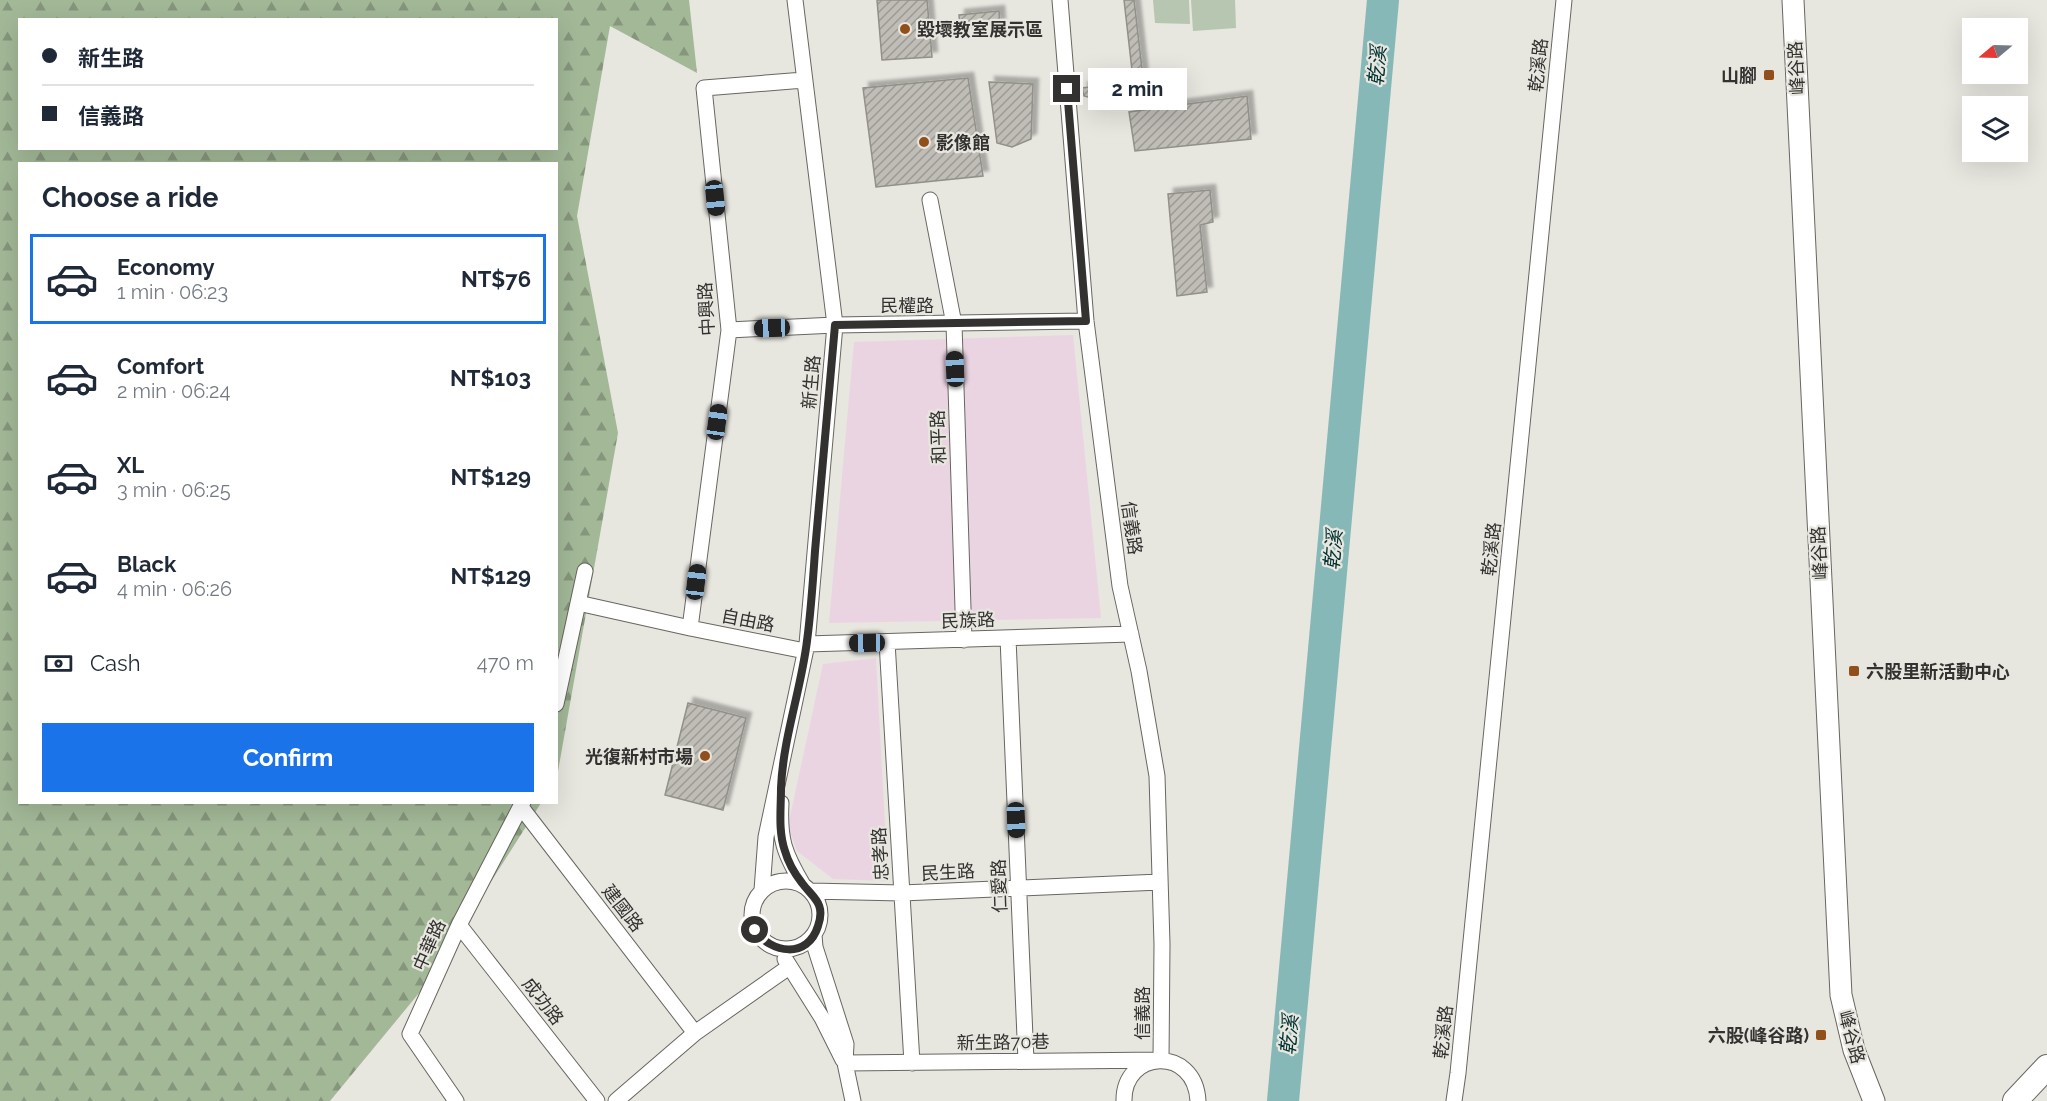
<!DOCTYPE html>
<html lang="en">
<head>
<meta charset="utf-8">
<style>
	body { margin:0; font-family:Raleway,"Noto Sans TC",sans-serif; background:#f2f2f3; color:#1f2937; height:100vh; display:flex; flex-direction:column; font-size:22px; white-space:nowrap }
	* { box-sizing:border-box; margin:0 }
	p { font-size:20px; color:#747a83 }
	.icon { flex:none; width:33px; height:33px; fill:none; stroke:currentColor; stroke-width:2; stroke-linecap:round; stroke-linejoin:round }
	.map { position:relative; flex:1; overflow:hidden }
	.drawer { position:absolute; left:18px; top:162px; width:540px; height:642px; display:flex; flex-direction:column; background:#fff; border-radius:0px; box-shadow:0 6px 24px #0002 }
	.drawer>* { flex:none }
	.banner { position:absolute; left:18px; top:18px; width:540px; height:132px; border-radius:0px; box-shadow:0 6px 24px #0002; display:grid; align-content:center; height:132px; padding:0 24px; background:#fff }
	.needle { width:39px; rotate:251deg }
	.fabs { position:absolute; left:1962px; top:18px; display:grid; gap:12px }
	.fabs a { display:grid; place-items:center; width:66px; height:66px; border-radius:0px; background:#fff; box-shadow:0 6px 24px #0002; font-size:30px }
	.end { position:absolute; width:27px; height:27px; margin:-14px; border:8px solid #333230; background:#fff; box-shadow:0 0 0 3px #fff }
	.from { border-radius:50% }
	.bubble { position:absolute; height:42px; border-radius:0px; background:#fff; box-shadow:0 6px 24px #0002; font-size:20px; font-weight:700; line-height:42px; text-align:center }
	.car { position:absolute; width:18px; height:36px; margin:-18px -9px; border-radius:8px; box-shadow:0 0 4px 2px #0007; background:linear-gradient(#222 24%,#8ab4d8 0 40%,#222 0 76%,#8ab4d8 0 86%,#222 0) }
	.banner b { display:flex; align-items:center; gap:21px; height:57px; font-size:22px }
	.banner b+b { border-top:2px solid #e0e1e3 }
	.banner i { width:15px; height:15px; background:#1f2937 }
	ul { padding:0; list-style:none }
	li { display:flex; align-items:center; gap:18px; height:90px; margin:0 12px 9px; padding:0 12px; border:3px solid transparent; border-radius:0px }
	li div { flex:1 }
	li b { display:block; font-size:22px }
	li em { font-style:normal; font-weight:700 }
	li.on { border-color:#1a73e8 }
	li>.icon { width:54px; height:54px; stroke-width:1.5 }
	h2 { padding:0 24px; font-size:27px; line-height:72px }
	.pay { display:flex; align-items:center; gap:15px; height:66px; padding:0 24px; font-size:22px }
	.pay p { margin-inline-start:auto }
	.action { display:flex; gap:12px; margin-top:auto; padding:12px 24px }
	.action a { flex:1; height:69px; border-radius:0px; background:#1a73e8; color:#fff; font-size:24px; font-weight:700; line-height:69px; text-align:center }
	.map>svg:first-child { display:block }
</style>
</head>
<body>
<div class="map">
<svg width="2047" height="1101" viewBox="0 0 2047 1101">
	<defs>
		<pattern id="forest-firs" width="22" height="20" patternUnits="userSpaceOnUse" patternTransform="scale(1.5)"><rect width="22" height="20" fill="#a2b897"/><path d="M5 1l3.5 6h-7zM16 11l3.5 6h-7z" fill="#85967c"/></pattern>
		<pattern id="building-hatch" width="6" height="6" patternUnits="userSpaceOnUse" patternTransform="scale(1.5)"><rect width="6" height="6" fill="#bfbdb6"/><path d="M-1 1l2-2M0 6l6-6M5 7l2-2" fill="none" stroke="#9c9a94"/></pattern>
		<filter id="shadow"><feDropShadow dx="5.5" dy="-5.5" stdDeviation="1.5" flood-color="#0004"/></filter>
	</defs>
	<rect width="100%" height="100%" fill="#e7e6df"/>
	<path fill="#ebd4e2" d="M 1073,335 L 1101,618 L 829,623 L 854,342 Z
		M 876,658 L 888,881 L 833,879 L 797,851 L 788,826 L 823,664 Z"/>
	<path fill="url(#forest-firs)" fill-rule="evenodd" d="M 0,0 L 689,0 L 697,73 L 610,26 L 577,216 L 618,433 L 557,777 L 556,164 L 20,164 L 20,802 L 541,803 L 424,987 L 330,1101 L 0,1101 ZM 20,20 L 556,20 L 556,148 L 20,148 Z"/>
	<path fill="#b7c6b0" d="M 1153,0 L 1189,0 L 1190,24 L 1155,23 Z
		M 1191,0 L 1235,0 L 1236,28 L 1193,31 Z"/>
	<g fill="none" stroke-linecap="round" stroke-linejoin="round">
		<path stroke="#86b8b8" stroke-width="32" d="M 1283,1101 L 1383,0"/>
	</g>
	<path fill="url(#building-hatch)" stroke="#919089" stroke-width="1.5" filter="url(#shadow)" d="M 877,0 L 927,0 L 932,57 L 882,60 Z
		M 1124,0 L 1134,0 L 1143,78 L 1133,79 Z
		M 999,11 L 1000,24 L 960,29 L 959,15 Z
		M 968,78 L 983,176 L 876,187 L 863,88 Z
		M 989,82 L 1033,84 L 1031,139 L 1012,147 L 997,143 Z
		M 1112,84 L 1114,93 L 1110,103 L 1084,96 L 1082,88 Z
		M 1247,96 L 1251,139 L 1135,151 L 1129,112 Z
		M 1210,190 L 1213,222 L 1200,225 L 1207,292 L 1177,296 L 1168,194 Z
		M 688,703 L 746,718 L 723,810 L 665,795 Z"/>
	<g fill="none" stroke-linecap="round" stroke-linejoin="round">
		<g stroke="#676660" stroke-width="17">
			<path id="street" d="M 930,200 L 954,324 L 964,640
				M 729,330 L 835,325 L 1086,321
				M 578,603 L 690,628 L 805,651
				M 690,628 L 729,330 L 704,88 L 804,80
				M 1008,638 L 1026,1061
				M 887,642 L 912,1063
				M 807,644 L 1131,634
				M 556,704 L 585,571
				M 781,803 C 779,839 784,853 803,885
				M 521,807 L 695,1033
				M752 915a34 34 0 1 1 68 0a34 34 0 1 1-68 0Z
				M 762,890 L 766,837 L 807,644 L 835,325 L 795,0
				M 810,891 L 902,893 L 1160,882
				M 459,925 L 597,1101
				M 814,935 L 815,947 L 846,1044 L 845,1063 L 853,1101
				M 785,959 L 822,1018 L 843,1060
				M 845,1063 L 1161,1060 L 1162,944 L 1157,776 L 1139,671 L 1120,586 L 1086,321 L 1060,0
				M 456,1101 L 410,1034 L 459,925 L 523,802
				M 616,1101 L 695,1033 L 789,967
				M 1124,1101 C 1123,1050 1195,1045 1198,1101
				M 1454,1101 L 1458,1073 L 1564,0"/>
		</g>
		<g stroke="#676660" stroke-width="23">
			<path id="secondary" d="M 1793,0 L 1841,995 L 1854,1050 L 1874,1101"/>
		</g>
		<g stroke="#676660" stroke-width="26">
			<path id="primary" d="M 2015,1101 L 2047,1067"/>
		</g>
		<use href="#street" stroke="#fff" stroke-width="15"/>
		<use href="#secondary" stroke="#fff" stroke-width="21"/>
		<use href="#primary" stroke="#fff" stroke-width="24"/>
	</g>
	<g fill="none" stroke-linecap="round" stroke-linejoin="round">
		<path stroke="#333230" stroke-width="8" d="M 755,930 C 771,954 808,959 818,926 C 826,903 813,898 802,883 C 795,874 788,862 785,851 C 778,831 781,809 781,788 C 783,738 801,690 807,641 C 811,611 813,581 815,551 C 822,475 829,400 835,325 L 1086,321 L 1067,89"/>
	</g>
	<g fill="#914f1c" stroke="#e7e6df" stroke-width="2">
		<circle cx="905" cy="29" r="6"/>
		<rect x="1763" y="69" width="12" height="12" rx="3"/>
		<circle cx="924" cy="142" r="6"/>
		<rect x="1848" y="665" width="12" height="12" rx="3"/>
		<circle cx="705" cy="756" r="6"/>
		<rect x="1815" y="1029" width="12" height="12" rx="3"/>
	</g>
	<g text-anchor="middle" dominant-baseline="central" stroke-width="4.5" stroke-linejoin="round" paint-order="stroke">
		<g font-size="18" font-weight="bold" fill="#333230" stroke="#e7e6df" text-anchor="start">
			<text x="917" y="29">毀壞教室展示區</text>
			<text x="1757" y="75" text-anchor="end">山腳</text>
			<text x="936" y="142">影像館</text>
			<text x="1866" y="671">六股里新活動中心</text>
			<text x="693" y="756" text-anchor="end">光復新村市場</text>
			<text x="1809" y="1035" text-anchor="end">六股(峰谷路)</text>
		</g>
		<g font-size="18" fill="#333230" stroke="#e7e6df">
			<text transform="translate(1538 65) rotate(-84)">乾溪路</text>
			<text transform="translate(1796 68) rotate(-93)">峰谷路</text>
			<text x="907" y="305">民權路</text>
			<text transform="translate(706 309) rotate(-93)">中興路</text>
			<text transform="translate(811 382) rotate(-85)">新生路</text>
			<text transform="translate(938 437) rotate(-92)">和平路</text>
			<text transform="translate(1132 528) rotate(82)">信義路</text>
			<text transform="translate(1491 549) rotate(-84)">乾溪路</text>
			<text transform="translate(1819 553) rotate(-93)">峰谷路</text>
			<text transform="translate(748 620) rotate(11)">自由路</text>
			<text transform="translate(968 620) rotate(-2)">民族路</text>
			<text transform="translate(880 854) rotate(-93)">忠孝路</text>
			<text transform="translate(948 872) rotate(-3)">民生路</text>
			<text transform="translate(999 886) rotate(-92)">仁愛路</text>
			<text transform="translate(623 908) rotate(52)">建國路</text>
			<text transform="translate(429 945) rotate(-66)">中華路</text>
			<text transform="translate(543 1001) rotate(52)">成功路</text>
			<text transform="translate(1142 1013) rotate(-90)">信義路</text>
			<text transform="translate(1443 1032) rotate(-84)">乾溪路</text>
			<text transform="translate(1852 1037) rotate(75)">峰谷路</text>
			<text transform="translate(1003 1042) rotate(-1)">新生路70巷</text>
		</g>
		<g font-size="20" font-style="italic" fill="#003132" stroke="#e7e6df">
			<text transform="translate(1377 66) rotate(-85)">乾溪</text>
			<text transform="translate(1333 550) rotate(-85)">乾溪</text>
			<text transform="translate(1289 1035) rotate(-85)">乾溪</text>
		</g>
	</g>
</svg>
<div class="fabs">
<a><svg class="needle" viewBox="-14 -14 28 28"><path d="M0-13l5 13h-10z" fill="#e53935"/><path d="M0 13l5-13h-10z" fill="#747a83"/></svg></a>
<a><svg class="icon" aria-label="layers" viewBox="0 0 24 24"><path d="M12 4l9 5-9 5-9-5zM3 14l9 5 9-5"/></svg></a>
</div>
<i class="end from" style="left:755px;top:930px"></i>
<i class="end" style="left:1067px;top:89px"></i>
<div class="bubble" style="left:1088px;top:68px;width:99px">2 min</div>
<i class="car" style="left:715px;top:198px;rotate:174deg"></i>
<i class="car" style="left:772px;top:328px;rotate:268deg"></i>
<i class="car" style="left:955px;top:369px;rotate:358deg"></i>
<i class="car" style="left:717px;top:422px;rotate:8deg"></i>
<i class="car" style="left:696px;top:582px;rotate:7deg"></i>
<i class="car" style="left:867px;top:643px;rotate:269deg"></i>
<i class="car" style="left:1016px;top:820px;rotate:178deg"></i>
<div class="banner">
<b><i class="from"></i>新生路</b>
<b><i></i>信義路</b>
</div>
<section class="drawer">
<h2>Choose a ride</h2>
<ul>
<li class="on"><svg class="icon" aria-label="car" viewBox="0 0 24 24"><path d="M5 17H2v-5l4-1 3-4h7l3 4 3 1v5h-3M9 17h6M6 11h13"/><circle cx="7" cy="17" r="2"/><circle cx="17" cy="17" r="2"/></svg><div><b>Economy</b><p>1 min · 06:23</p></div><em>NT$76</em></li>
<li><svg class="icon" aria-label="car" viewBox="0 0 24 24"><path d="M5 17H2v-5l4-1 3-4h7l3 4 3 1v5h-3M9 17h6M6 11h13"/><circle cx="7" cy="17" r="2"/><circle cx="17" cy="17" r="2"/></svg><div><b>Comfort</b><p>2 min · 06:24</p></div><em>NT$103</em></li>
<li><svg class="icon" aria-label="car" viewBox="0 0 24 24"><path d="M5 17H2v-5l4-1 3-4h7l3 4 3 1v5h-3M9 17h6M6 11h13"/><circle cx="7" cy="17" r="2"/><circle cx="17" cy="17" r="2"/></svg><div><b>XL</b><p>3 min · 06:25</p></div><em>NT$129</em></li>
<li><svg class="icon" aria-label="car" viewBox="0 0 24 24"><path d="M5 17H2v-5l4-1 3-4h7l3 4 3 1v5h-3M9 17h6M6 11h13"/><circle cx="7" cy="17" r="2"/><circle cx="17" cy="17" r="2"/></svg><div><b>Black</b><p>4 min · 06:26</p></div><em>NT$129</em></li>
</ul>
<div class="pay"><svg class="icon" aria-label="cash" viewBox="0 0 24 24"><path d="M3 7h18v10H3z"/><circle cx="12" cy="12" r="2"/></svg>Cash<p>470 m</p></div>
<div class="action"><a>Confirm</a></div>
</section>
</div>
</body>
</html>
